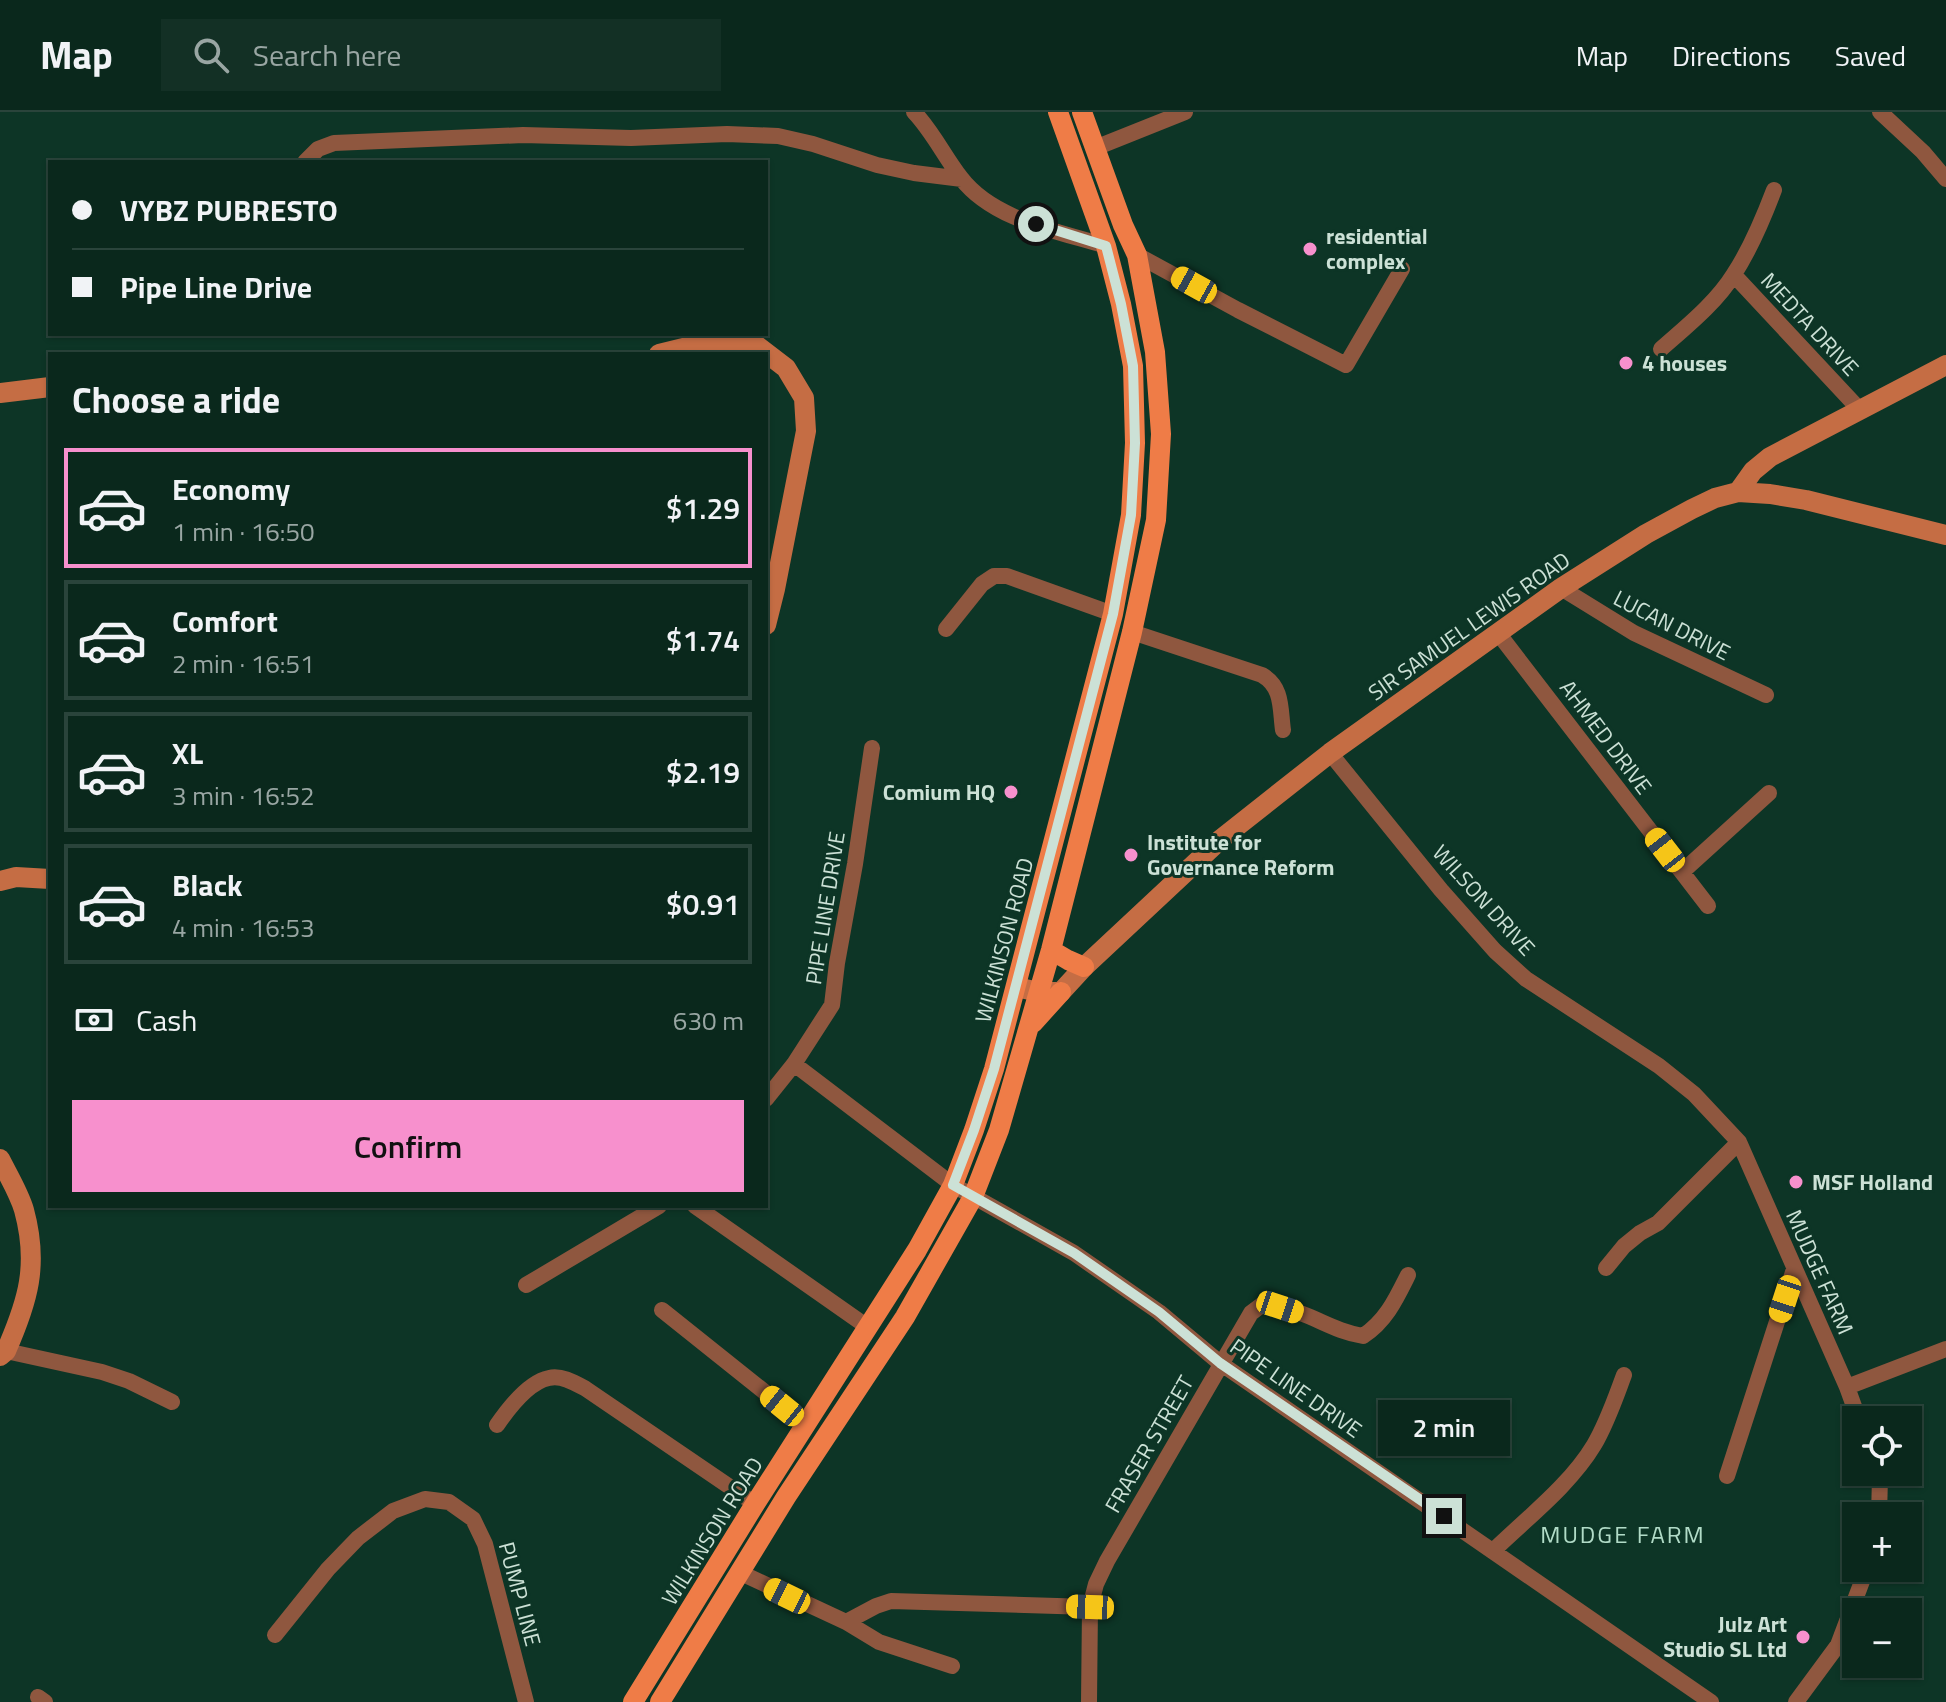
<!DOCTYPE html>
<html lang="en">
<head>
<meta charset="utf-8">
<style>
	body { margin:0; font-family:"Titillium Web",sans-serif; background:#133025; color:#f1f3f6; height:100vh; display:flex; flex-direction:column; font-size:30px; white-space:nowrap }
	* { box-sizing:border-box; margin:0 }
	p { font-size:26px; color:#99a6a3 }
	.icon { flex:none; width:44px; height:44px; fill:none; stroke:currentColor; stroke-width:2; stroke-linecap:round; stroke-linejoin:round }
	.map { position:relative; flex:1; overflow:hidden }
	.sheet { position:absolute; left:48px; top:240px; width:720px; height:856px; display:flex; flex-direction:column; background:#0a281c; border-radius:0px; box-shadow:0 2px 6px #0004,0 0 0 2px #2a443b }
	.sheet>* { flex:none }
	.banner { position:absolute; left:48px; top:48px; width:720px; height:176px; border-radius:0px; box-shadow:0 2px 6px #0004,0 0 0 2px #2a443b; display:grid; align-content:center; height:176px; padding:0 24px; background:#0a281c }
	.fabs { position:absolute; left:1842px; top:1294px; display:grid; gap:16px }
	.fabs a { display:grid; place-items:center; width:80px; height:80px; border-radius:0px; background:#0a281c; box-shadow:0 2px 6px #0004,0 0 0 2px #2a443b; font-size:40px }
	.end { position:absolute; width:36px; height:36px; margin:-18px; border:10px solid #cce1d6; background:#111; box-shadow:0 0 0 4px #111 }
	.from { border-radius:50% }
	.bubble { position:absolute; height:56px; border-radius:0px; background:#0a281c; box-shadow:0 2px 6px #0004,0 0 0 2px #2a443b; font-size:26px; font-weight:600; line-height:56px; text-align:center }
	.car { position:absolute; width:24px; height:48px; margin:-24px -12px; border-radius:10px; box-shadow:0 0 6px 2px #0007; background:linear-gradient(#f5c518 24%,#345 0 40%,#f5c518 0 76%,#345 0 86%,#f5c518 0) }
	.banner b { display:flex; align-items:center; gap:28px; height:76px; font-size:30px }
	.banner b+b { border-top:2px solid #2a443b }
	.banner i { width:20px; height:20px; background:#f1f3f6 }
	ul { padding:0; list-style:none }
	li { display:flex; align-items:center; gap:24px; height:120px; margin:0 16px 12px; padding:0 8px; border:4px solid #2a443b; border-radius:0px }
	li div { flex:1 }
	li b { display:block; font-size:30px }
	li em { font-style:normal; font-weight:600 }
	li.on { border-color:#f790cd }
	li>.icon { width:72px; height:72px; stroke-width:1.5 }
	h2 { padding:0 24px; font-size:36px; line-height:96px }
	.pay { display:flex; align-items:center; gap:20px; height:88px; padding:0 24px; font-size:30px }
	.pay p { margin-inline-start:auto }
	.action { display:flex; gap:16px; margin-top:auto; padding:16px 24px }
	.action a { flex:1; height:92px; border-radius:0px; background:#f790cd; color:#111; font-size:32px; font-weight:600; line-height:92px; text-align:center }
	header { display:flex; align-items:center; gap:48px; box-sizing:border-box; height:112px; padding:0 40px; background:#0a281c; border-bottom:2px solid #2a443b }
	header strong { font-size:38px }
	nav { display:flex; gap:44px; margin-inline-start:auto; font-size:28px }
	.search { width:560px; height:72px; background:#133025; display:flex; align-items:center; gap:20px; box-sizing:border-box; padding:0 28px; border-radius:0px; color:#99a6a3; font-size:30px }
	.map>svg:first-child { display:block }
</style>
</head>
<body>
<header>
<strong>Map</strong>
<div class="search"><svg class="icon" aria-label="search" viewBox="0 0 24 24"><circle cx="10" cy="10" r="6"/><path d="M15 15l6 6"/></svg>Search here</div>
<nav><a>Map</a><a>Directions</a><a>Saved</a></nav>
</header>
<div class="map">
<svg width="1946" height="1590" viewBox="0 0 1946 1590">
	<rect width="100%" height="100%" fill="#0d3526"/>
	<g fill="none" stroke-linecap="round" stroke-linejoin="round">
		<path stroke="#8f573f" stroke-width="16" d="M 914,0 C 933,20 944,44 961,66 C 993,108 1058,119 1106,134
			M 1880,0 L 1923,40 L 1946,67
			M 1095,36 L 1185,0
			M 305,50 L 318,37 L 334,31 L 523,23 L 631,26 L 727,22 L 778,24 L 813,32 L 877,53 L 914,61 L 962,67
			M 1137,143 L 1238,198 L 1346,253 L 1402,157
			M 1734,163 L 1859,297
			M 1661,237 C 1687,214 1716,191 1734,162 C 1751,136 1763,107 1774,78
			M 1561,476 L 1634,521 L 1766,583
			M 946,517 L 982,472 L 994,464 L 1007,464 L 1113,502
			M 1132,520 L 1262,563 C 1283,575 1280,597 1283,618
			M 1498,521 L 1708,794
			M 1330,641 L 1441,778 L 1495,839 L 1526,867 L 1659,954 L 1694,982 L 1739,1030 L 1847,1275 L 1859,1308
			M 1682,760 L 1769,681
			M 794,952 L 953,1073 L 1074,1141 L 1159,1200 L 1220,1251 L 1711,1590
			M 766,987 L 794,952 L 832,893 L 837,851 L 855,752 L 872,636
			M 695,1094 L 869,1216
			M 1606,1156 L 1624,1134 L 1640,1121 L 1658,1111 L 1739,1030
			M 526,1173 L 659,1094
			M 662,1198 L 806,1313
			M 6,1239 L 102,1260 L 129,1269 L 172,1290
			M 1847,1275 L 1946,1237
			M 497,1313 C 508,1297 529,1270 549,1266 C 562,1263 575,1271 586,1277 L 755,1392
			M 1878,1360 L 1880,1365 L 1879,1404
			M 1727,1364 L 1794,1157
			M 1494,1438 C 1527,1406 1570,1373 1594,1333 C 1607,1311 1615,1287 1624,1263
			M 741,1461 L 846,1510 L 879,1530 L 952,1554
			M 846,1510 L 876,1494 L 891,1489 L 1090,1495
			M 275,1523 L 328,1457 L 358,1426 L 393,1399 L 425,1387 L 449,1390 L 473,1407 L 485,1432 L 526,1590
			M 38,1585 L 45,1590
			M 1089,1590 L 1090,1495 L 1096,1472 L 1107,1449 L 1251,1201 L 1263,1192 C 1278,1195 1294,1198 1308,1204 C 1329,1213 1341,1220 1363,1224 C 1386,1209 1396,1187 1408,1163
			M 1796,1590 L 1838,1533 L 1867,1456"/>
		<path stroke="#c56d44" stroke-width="20" d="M 659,242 L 716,228 L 756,233 L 786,256 L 804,286 L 806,319 L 775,477 L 766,513
			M 0,281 L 50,275
			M 1738,380 L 1753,359 L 1770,345 L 1946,253
			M 0,769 L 16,765 L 50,767
			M 1016,875 L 1039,880 L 1061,880 L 1084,855 L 1221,727 L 1330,641 L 1561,476 L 1646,422 L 1692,397 L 1715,386 L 1738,380 L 1770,382 L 1806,388 L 1946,423
			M 0,1047 C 8,1063 19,1081 24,1098 C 39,1153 28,1189 6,1239 L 0,1244"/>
		<path stroke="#ef7c47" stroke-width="20" d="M 1051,838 L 1068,848 L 1084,855
			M 1033,911 L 1061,880
			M 633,1590 L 755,1392 L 917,1138 L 953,1073 L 974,1018 L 994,957 L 1113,502 L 1131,403 L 1135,331 L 1133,254 L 1121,192 L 1106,134 L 1058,0
			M 660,1590 L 786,1385 L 905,1205 L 973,1085 L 999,1018 L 1051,838 L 1132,520 L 1156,408 L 1161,322 L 1155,240 L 1137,143 L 1123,113 L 1082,0"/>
	</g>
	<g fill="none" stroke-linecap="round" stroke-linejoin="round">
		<path stroke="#cce1d6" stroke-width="10" d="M 1036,112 L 1106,134 L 1121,192 L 1133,254 L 1135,331 L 1131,403 L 1113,502 L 994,957 L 974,1018 L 953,1073 L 1074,1141 L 1159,1200 L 1220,1251 L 1444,1404"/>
	</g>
	<g fill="#f790cd" stroke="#0d3526" stroke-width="3">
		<circle cx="1310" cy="137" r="8"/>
		<circle cx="1626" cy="251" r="8"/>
		<circle cx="1011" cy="680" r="8"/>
		<circle cx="1131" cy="743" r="8"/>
		<circle cx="1796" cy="1070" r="8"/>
		<circle cx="1803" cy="1525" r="8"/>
	</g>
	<g text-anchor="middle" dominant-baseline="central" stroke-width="6" stroke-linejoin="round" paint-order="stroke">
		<g font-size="22" font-weight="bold" fill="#cce1d6" stroke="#0d3526" text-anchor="start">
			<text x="1326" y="124">residential<tspan x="1326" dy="25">complex</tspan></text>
			<text x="1642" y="251">4 houses</text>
			<text x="995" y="680" text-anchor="end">Comium HQ</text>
			<text x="1147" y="730">Institute for<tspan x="1147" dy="25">Governance Reform</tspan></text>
			<text x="1812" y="1070">MSF Holland</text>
			<text x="1787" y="1512" text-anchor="end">Julz Art<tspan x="1787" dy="25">Studio SL Ltd</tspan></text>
		</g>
		<g font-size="22" fill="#cce1d6" stroke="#0d3526">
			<text transform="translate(1810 212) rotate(47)">MEDTA DRIVE</text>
			<text transform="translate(1672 513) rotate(27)">LUCAN DRIVE</text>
			<text transform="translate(1469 514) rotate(-35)">SIR SAMUEL LEWIS ROAD</text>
			<text transform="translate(1606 625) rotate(53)">AHMED DRIVE</text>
			<text transform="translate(1484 788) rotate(48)">WILSON DRIVE</text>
			<text transform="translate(825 796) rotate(-81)">PIPE LINE DRIVE</text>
			<text transform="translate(1004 828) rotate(-75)">WILKINSON ROAD</text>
			<text transform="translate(1820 1160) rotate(66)">MUDGE FARM</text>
			<text transform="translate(1296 1276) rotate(35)">PIPE LINE DRIVE</text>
			<text transform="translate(1149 1332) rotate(-60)">FRASER STREET</text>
			<text transform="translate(712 1419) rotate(-58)">WILKINSON ROAD</text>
			<text transform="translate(520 1482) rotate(75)">PUMP LINE</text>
		</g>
		<g font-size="24" letter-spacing="2" fill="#b1dbc7" stroke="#0d3526">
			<text x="1623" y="1422">MUDGE FARM</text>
		</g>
	</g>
</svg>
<div class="fabs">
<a><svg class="icon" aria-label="locate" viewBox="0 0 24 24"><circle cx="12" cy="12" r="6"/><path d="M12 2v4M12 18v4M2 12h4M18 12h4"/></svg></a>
<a>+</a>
<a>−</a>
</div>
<i class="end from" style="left:1036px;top:112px"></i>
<i class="end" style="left:1444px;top:1404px"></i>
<div class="bubble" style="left:1378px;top:1288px;width:132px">2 min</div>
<i class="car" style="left:1194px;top:173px;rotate:299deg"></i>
<i class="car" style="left:1665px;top:738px;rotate:322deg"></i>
<i class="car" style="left:1785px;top:1187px;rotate:198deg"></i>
<i class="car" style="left:1280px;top:1195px;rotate:108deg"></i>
<i class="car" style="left:782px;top:1294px;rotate:309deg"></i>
<i class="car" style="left:787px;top:1484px;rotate:296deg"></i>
<i class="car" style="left:1090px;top:1495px;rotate:272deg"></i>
<div class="banner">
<b><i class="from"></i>VYBZ PUBRESTO</b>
<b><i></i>Pipe Line Drive</b>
</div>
<section class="sheet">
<h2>Choose a ride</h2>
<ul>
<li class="on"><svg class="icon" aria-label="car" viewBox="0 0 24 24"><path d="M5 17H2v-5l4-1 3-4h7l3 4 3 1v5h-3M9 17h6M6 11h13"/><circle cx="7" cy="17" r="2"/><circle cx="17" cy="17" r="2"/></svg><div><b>Economy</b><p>1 min · 16:50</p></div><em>$1.29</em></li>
<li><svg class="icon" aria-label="car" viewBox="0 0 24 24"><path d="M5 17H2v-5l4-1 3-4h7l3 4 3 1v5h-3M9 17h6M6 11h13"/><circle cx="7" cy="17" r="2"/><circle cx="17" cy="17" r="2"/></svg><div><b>Comfort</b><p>2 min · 16:51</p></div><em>$1.74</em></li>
<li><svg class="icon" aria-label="car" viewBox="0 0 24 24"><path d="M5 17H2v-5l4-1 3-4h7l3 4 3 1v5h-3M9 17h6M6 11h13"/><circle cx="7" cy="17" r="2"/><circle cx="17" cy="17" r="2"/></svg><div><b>XL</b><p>3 min · 16:52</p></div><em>$2.19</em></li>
<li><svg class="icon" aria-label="car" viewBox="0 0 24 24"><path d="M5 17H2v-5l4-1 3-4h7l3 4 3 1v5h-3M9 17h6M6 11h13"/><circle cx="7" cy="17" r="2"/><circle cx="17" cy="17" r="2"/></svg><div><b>Black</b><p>4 min · 16:53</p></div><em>$0.91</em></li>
</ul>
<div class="pay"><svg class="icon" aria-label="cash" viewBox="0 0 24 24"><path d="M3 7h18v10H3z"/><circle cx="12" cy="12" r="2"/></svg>Cash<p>630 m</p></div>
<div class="action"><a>Confirm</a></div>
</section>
</div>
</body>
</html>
